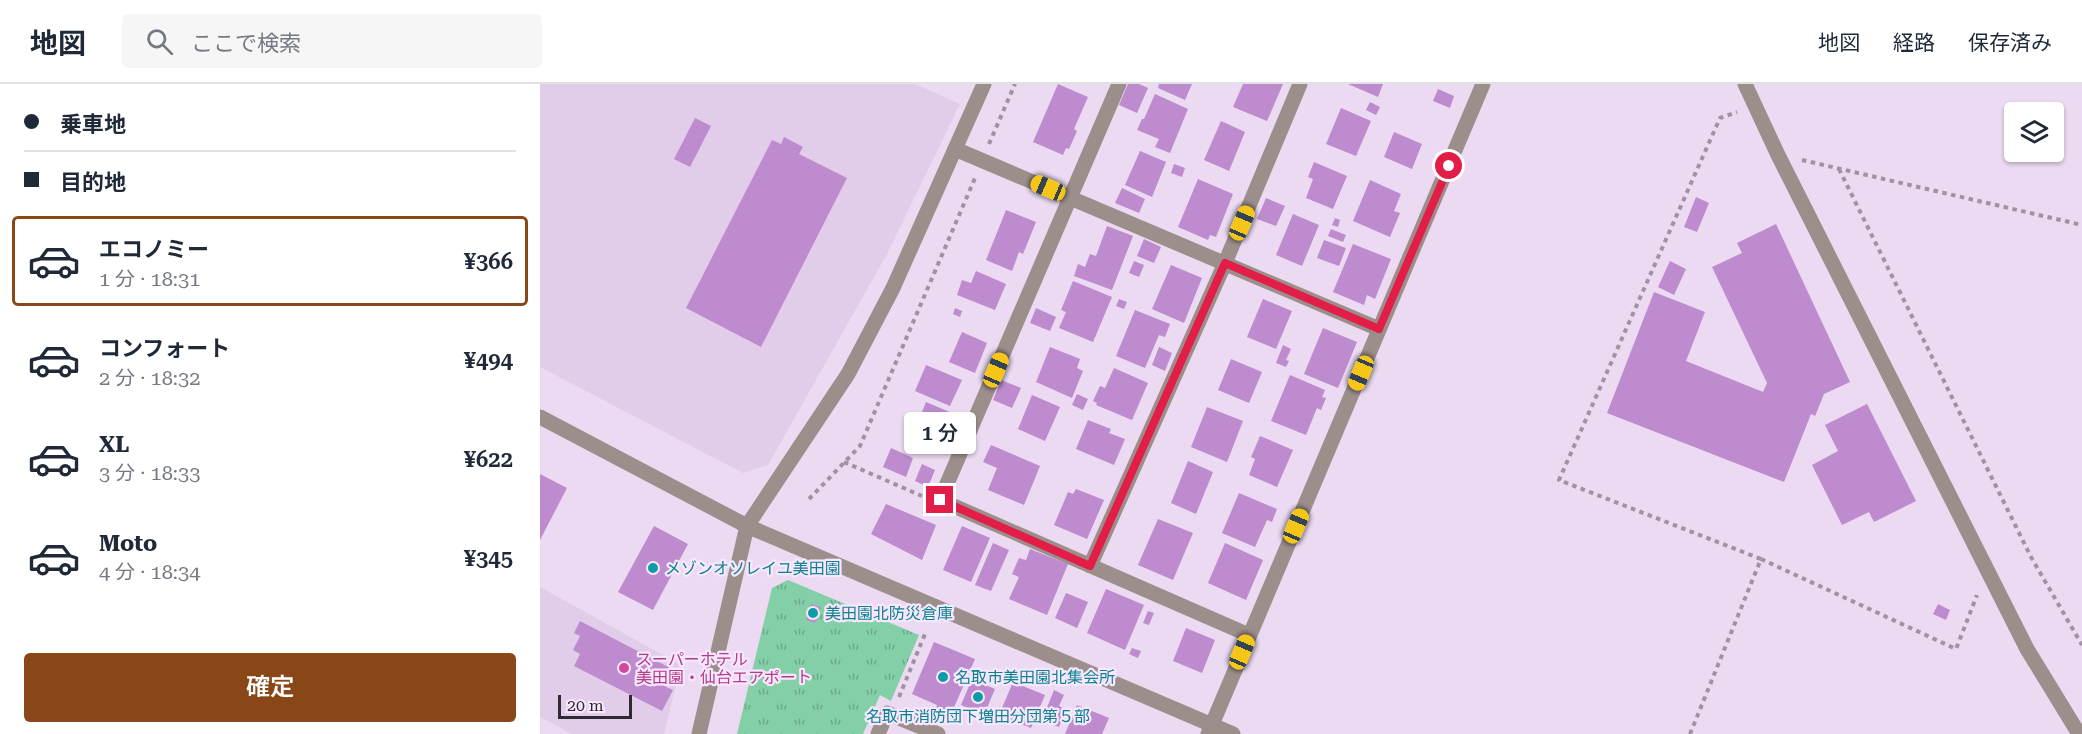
<!DOCTYPE html>
<html lang="ja">
<head>
<meta charset="utf-8">
<style>
	body { margin:0; font-family:"Roboto Serif","Noto Sans JP",serif; background:#f6f6f7; color:#1f2937; height:100vh; display:flex; flex-direction:column; font-size:22px; white-space:nowrap }
	* { box-sizing:border-box; margin:0 }
	p { font-size:20px; color:#747a83 }
	.icon { flex:none; width:33px; height:33px; fill:none; stroke:currentColor; stroke-width:2; stroke-linecap:round; stroke-linejoin:round }
	.map { position:relative; flex:1; overflow:hidden }
	.details { display:flex; flex-direction:column; background:#fff; width:540px }
	.details>* { flex:none }
	.banner { display:grid; align-content:center; height:132px; padding:0 24px; background:#fff }
	.fabs { position:absolute; left:1464px; top:18px; display:grid; gap:12px }
	.fabs a { display:grid; place-items:center; width:60px; height:60px; border-radius:6px; background:#fff; box-shadow:0 2px 4px #0004; font-size:30px }
	.scale { position:absolute; left:18px; bottom:15px; width:74px; box-sizing:border-box; padding-left:6px; border:3px solid #302932; border-top:0; font-size:16px; line-height:21px; white-space:nowrap; color:#302932; -webkit-text-stroke:4px #f8e7fe; paint-order:stroke }
	.end { position:absolute; width:27px; height:27px; margin:-14px; border:8px solid #e11d48; background:#fff; box-shadow:0 0 0 3px #fff }
	.from { border-radius:50% }
	.bubble { position:absolute; height:42px; border-radius:6px; background:#fff; box-shadow:0 2px 4px #0004; font-size:20px; font-weight:600; line-height:42px; text-align:center }
	.car { position:absolute; width:18px; height:36px; margin:-18px -9px; border-radius:8px; box-shadow:0 0 4px 2px #0007; background:linear-gradient(#f5c518 24%,#345 0 40%,#f5c518 0 76%,#345 0 86%,#f5c518 0) }
	.banner b { display:flex; align-items:center; gap:21px; height:57px; font-size:22px }
	.banner b+b { border-top:2px solid #e0e1e3 }
	.banner i { width:15px; height:15px; background:#1f2937 }
	ul { padding:0; list-style:none }
	li { display:flex; align-items:center; gap:18px; height:90px; margin:0 12px 9px; padding:0 12px; border:3px solid transparent; border-radius:6px }
	li div { flex:1 }
	li b { display:block; font-size:22px }
	li em { font-style:normal; font-weight:600 }
	li.on { border-color:#894617 }
	li>.icon { width:54px; height:54px; stroke-width:1.5 }
	.button { display:flex; gap:12px; margin-top:auto; padding:12px 24px }
	.button a { flex:1; height:69px; border-radius:6px; background:#894617; color:#fff; font-size:24px; font-weight:600; line-height:69px; text-align:center }
	header { display:flex; align-items:center; gap:36px; box-sizing:border-box; height:84px; padding:0 30px; background:#fff; border-bottom:2px solid #e0e1e3 }
	header strong { font-size:28px }
	nav { display:flex; gap:33px; margin-inline-start:auto; font-size:21px }
	.search { width:420px; height:54px; background:#f6f6f7; display:flex; align-items:center; gap:15px; box-sizing:border-box; padding:0 21px; border-radius:6px; color:#747a83; font-size:22px }
	main { display:flex; flex:1; min-height:0 }
	.map>svg:first-child { display:block }
</style>
</head>
<body>
<header>
<strong>地図</strong>
<div class="search"><svg class="icon" aria-label="search" viewBox="0 0 24 24"><circle cx="10" cy="10" r="6"/><path d="M15 15l6 6"/></svg>ここで検索</div>
<nav><a>地図</a><a>経路</a><a>保存済み</a></nav>
</header>
<main>
<section class="details">
<div class="banner">
<b><i class="from"></i>乗車地</b>
<b><i></i>目的地</b>
</div>
<ul>
<li class="on"><svg class="icon" aria-label="car" viewBox="0 0 24 24"><path d="M5 17H2v-5l4-1 3-4h7l3 4 3 1v5h-3M9 17h6M6 11h13"/><circle cx="7" cy="17" r="2"/><circle cx="17" cy="17" r="2"/></svg><div><b>エコノミー</b><p>1 分 · 18:31</p></div><em>¥366</em></li>
<li><svg class="icon" aria-label="car" viewBox="0 0 24 24"><path d="M5 17H2v-5l4-1 3-4h7l3 4 3 1v5h-3M9 17h6M6 11h13"/><circle cx="7" cy="17" r="2"/><circle cx="17" cy="17" r="2"/></svg><div><b>コンフォート</b><p>2 分 · 18:32</p></div><em>¥494</em></li>
<li><svg class="icon" aria-label="car" viewBox="0 0 24 24"><path d="M5 17H2v-5l4-1 3-4h7l3 4 3 1v5h-3M9 17h6M6 11h13"/><circle cx="7" cy="17" r="2"/><circle cx="17" cy="17" r="2"/></svg><div><b>XL</b><p>3 分 · 18:33</p></div><em>¥622</em></li>
<li><svg class="icon" aria-label="car" viewBox="0 0 24 24"><path d="M5 17H2v-5l4-1 3-4h7l3 4 3 1v5h-3M9 17h6M6 11h13"/><circle cx="7" cy="17" r="2"/><circle cx="17" cy="17" r="2"/></svg><div><b>Moto</b><p>4 分 · 18:34</p></div><em>¥345</em></li>
</ul>
<div class="button"><a>確定</a></div>
</section>
<div class="map">
<svg width="1542" height="650" viewBox="0 0 1542 650">
	<defs>
		<pattern id="park-tufts" width="24" height="20" patternUnits="userSpaceOnUse" patternTransform="scale(1.5)"><rect width="24" height="20" fill="#83d0a8"/><path d="M3 7l-1-3M5 7V3M7 7l1-3M15 17l-1-3M17 17v-4M19 17l1-3" fill="none" stroke="#6ca989"/></pattern>
	</defs>
	<rect width="100%" height="100%" fill="#ebdaf1"/>
	<path fill="#e1cde9" d="M 0,0 L 375,0 L 420,20 L 347,170 L 228,381 L 203,389 L 0,283 Z
		M 0,503 L 141,581 L 124,650 L 32,650 L 0,633 Z"/>
	<path fill="url(#park-tufts)" d="M 248,496 L 379,551 L 351,617 L 340,611 L 323,650 L 197,650 L 232,504 Z"/>
	<path fill="#bd8bce" d="M 518,0 L 548,13 L 534,45 L 537,47 L 529,65 L 526,64 L 523,71 L 493,58 Z
		M 588,0 L 599,0 L 608,4 L 597,29 L 579,21 Z
		M 619,0 L 652,0 L 645,16 L 618,4 Z
		M 703,0 L 743,0 L 727,37 L 693,23 Z
		M 808,0 L 843,0 L 838,13 Z
		M 898,5 L 914,12 L 910,24 L 893,17 Z
		M 615,10 L 648,25 L 630,69 L 615,63 L 619,55 L 597,46 L 602,35 L 604,35 Z
		M 830,18 L 840,23 L 836,31 L 826,26 Z
		M 801,24 L 831,37 L 816,72 L 786,60 Z
		M 155,34 L 171,42 L 150,83 L 134,75 Z
		M 681,37 L 705,48 L 689,87 L 664,76 Z
		M 854,48 L 882,60 L 872,85 L 844,73 Z
		M 244,53 L 263,63 L 259,70 L 307,94 L 221,263 L 146,224 L 232,56 L 241,60 Z
		M 600,67 L 626,78 L 612,113 L 585,101 Z
		M 774,78 L 807,92 L 793,125 L 766,114 L 773,95 L 768,93 Z
		M 634,80 L 645,84 L 642,93 L 631,89 Z
		M 658,95 L 693,110 L 676,153 L 670,151 L 668,156 L 638,143 Z
		M 830,96 L 861,110 L 854,127 L 860,129 L 850,153 L 813,137 Z
		M 582,104 L 605,115 L 599,129 L 575,119 Z
		M 1156,113 L 1169,119 L 1157,148 L 1144,143 Z
		M 726,114 L 745,122 L 736,142 L 717,135 Z
		M 466,126 L 496,138 L 483,170 L 479,168 L 472,187 L 446,176 Z
		M 753,130 L 779,141 L 762,182 L 736,171 Z
		M 795,134 L 800,136 L 798,143 L 792,141 Z
		M 1236,140 L 1310,298 L 1284,310 L 1275,332 L 1271,330 L 1244,398 L 1067,329 L 1114,208 L 1165,228 L 1146,277 L 1223,308 L 1227,299 L 1172,183 L 1202,169 L 1197,159 Z
		M 567,142 L 593,152 L 572,206 L 534,192 L 538,180 L 545,183 L 550,170 L 556,172 Z
		M 791,145 L 806,151 L 803,158 L 788,152 Z
		M 604,155 L 621,163 L 614,179 L 597,172 Z
		M 784,156 L 806,164 L 799,182 L 777,174 Z
		M 813,160 L 851,175 L 835,215 L 827,211 L 824,221 L 793,208 Z
		M 594,177 L 604,181 L 599,193 L 589,189 Z
		M 1130,177 L 1146,185 L 1134,211 L 1118,203 Z
		M 631,181 L 662,194 L 644,239 L 612,225 Z
		M 436,187 L 466,200 L 455,226 L 417,211 L 422,196 L 431,199 Z
		M 533,197 L 572,213 L 553,258 L 519,244 L 526,228 L 521,226 Z
		M 579,215 L 587,218 L 584,225 L 576,222 Z
		M 723,215 L 752,227 L 736,265 L 707,253 Z
		M 415,224 L 422,227 L 420,233 L 413,230 Z
		M 496,224 L 516,233 L 510,247 L 490,239 Z
		M 595,226 L 630,240 L 625,253 L 619,251 L 605,284 L 576,272 Z
		M 783,244 L 817,258 L 798,304 L 764,290 Z
		M 422,248 L 447,259 L 435,289 L 409,278 Z
		M 743,261 L 751,265 L 746,276 L 749,277 L 746,283 L 736,279 Z
		M 510,263 L 540,275 L 537,284 L 543,287 L 532,314 L 496,298 Z
		M 619,263 L 632,269 L 625,287 L 612,281 Z
		M 691,275 L 722,288 L 709,319 L 678,306 Z
		M 386,281 L 422,296 L 410,322 L 375,307 Z
		M 574,284 L 608,299 L 592,336 L 556,321 L 557,319 L 553,317 L 560,302 L 565,304 Z
		M 750,291 L 785,306 L 782,313 L 786,314 L 781,326 L 777,324 L 766,351 L 731,337 Z
		M 461,296 L 481,304 L 472,324 L 453,316 Z
		M 537,310 L 548,315 L 543,326 L 532,321 Z
		M 492,311 L 520,323 L 505,357 L 478,345 Z
		M 386,318 L 419,332 L 404,368 L 367,352 L 373,338 L 377,340 Z
		M 1327,320 L 1376,417 L 1334,438 L 1329,428 L 1302,441 L 1272,381 L 1298,367 L 1285,341 Z
		M 667,323 L 703,337 L 687,378 L 651,363 Z
		M 548,336 L 571,345 L 569,349 L 585,355 L 574,381 L 536,365 Z
		M 720,352 L 753,366 L 737,403 L 709,391 L 715,375 L 711,373 Z
		M 451,361 L 500,382 L 484,421 L 448,406 L 457,384 L 443,378 Z
		M 351,364 L 373,374 L 366,393 L 343,383 Z
		M 648,377 L 673,388 L 656,430 L 631,419 Z
		M 382,380 L 395,386 L 388,403 L 375,397 Z
		M 0,390 L 27,404 L 0,456 Z
		M 536,405 L 564,416 L 547,455 L 514,441 L 528,408 L 533,410 Z
		M 699,409 L 737,425 L 732,438 L 727,436 L 715,463 L 682,449 Z
		M 346,420 L 396,441 L 382,476 L 331,450 Z
		M 618,435 L 653,449 L 633,496 L 598,481 Z
		M 114,442 L 148,460 L 113,526 L 78,508 Z
		M 422,442 L 450,454 L 431,498 L 403,486 Z
		M 453,459 L 469,466 L 451,507 L 435,501 Z
		M 685,459 L 723,476 L 706,516 L 668,499 Z
		M 490,465 L 528,480 L 507,531 L 469,515 L 479,493 L 472,490 L 479,474 L 486,476 Z
		M 566,505 L 604,521 L 585,566 L 547,549 Z
		M 526,509 L 548,518 L 537,544 L 515,534 Z
		M 271,520 L 281,523 L 275,539 L 266,536 Z
		M 1398,520 L 1410,526 L 1406,536 L 1393,530 Z
		M 608,527 L 614,529 L 609,541 L 603,539 Z
		M 40,537 L 134,586 L 126,603 L 133,606 L 122,627 L 34,582 L 40,570 L 33,566 L 40,552 L 34,549 Z
		M 646,544 L 675,556 L 662,589 L 633,577 Z
		M 394,558 L 435,575 L 412,628 L 406,625 L 403,631 L 395,627 L 397,621 L 372,610 Z
		M 592,564 L 601,567 L 598,574 L 589,570 Z
		M 432,595 L 455,605 L 444,631 L 421,621 Z
		M 473,598 L 505,611 L 491,644 L 459,631 Z
		M 514,606 L 524,611 L 519,622 L 526,626 L 519,643 L 502,636 Z
		M 537,621 L 569,634 L 562,650 L 525,650 Z"/>
	<g fill="none" stroke-linecap="round" stroke-linejoin="round">
		<path stroke="#9f92a3" stroke-width="4" stroke-dasharray="4.5 4.5" stroke-linecap="butt" d="M 449,60 L 475,0
			M 1262,76 L 1542,141
			M 1299,85 L 1491,473 L 1542,561
			M 304,378 L 382,412
			M 269,415 L 320,362 L 435,94
			M 1221,475 L 1416,565 L 1437,511
			M 359,613 L 385,550
			M 1150,650 L 1221,475 L 1019,396 L 1180,34 L 1197,28"/>
		<path stroke="#9b8e8b" stroke-width="15" d="M 579,0 L 400,416 L 709,551
			M 415,65 L 839,245
			M 550,482 L 685,179 L 760,0
			M 338,650 L 347,629 L 398,650
			M 668,650 L 943,0"/>
		<path stroke="#9b8e8b" stroke-width="15" d="M 1205,0 L 1238,71 L 1487,565 L 1539,650
			M 0,333 L 207,442 L 693,650
			M 159,650 L 207,442 L 308,290 L 353,204 L 444,0"/>
	</g>
	<g fill="none" stroke-linecap="round" stroke-linejoin="round">
		<path stroke="#e11d48" stroke-width="8" d="M 400,416 L 550,482 L 685,179 L 839,245 L 909,82"/>
	</g>
	<g fill="#0f9aa8" stroke="#f8e7fe" stroke-width="2">
		<circle cx="113" cy="484" r="6"/>
		<circle cx="273" cy="529" r="6"/>
		<circle cx="403" cy="593" r="6"/>
		<circle cx="438" cy="613" r="6"/>
	</g>
	<circle fill="#d1479c" stroke="#f8e7fe" stroke-width="2" cx="84" cy="584" r="6"/>
	<g text-anchor="middle" dominant-baseline="central" stroke-width="4.5" stroke-linejoin="round" paint-order="stroke">
		<g font-size="16" fill="#0d838f" stroke="#f8e7fe" text-anchor="start">
			<text x="125" y="484">メゾンオソレイユ美田園</text>
			<text x="285" y="529">美田園北防災倉庫</text>
			<text x="415" y="593">名取市美田園北集会所</text>
			<text x="438" y="632" text-anchor="middle">名取市消防団下増田分団第５部</text>
		</g>
		<g font-size="16" fill="#b23c85" stroke="#f8e7fe" text-anchor="start">
			<text x="96" y="575">スーパーホテル<tspan x="96" dy="18">美田園・仙台エアポート</tspan></text>
		</g>
	</g>
</svg>
<div class="fabs">
<a><svg class="icon" aria-label="layers" viewBox="0 0 24 24"><path d="M12 4l9 5-9 5-9-5zM3 14l9 5 9-5"/></svg></a>
</div>
<div class="scale">20 m</div>
<i class="end from" style="left:909px;top:82px"></i>
<i class="end" style="left:400px;top:416px"></i>
<div class="bubble" style="left:364px;top:328px;width:72px">1 分</div>
<i class="car" style="left:508px;top:104px;rotate:293deg"></i>
<i class="car" style="left:702px;top:139px;rotate:23deg"></i>
<i class="car" style="left:456px;top:286px;rotate:23deg"></i>
<i class="car" style="left:821px;top:289px;rotate:203deg"></i>
<i class="car" style="left:756px;top:442px;rotate:23deg"></i>
<i class="car" style="left:702px;top:568px;rotate:23deg"></i>
</div>
</main>
</body>
</html>
